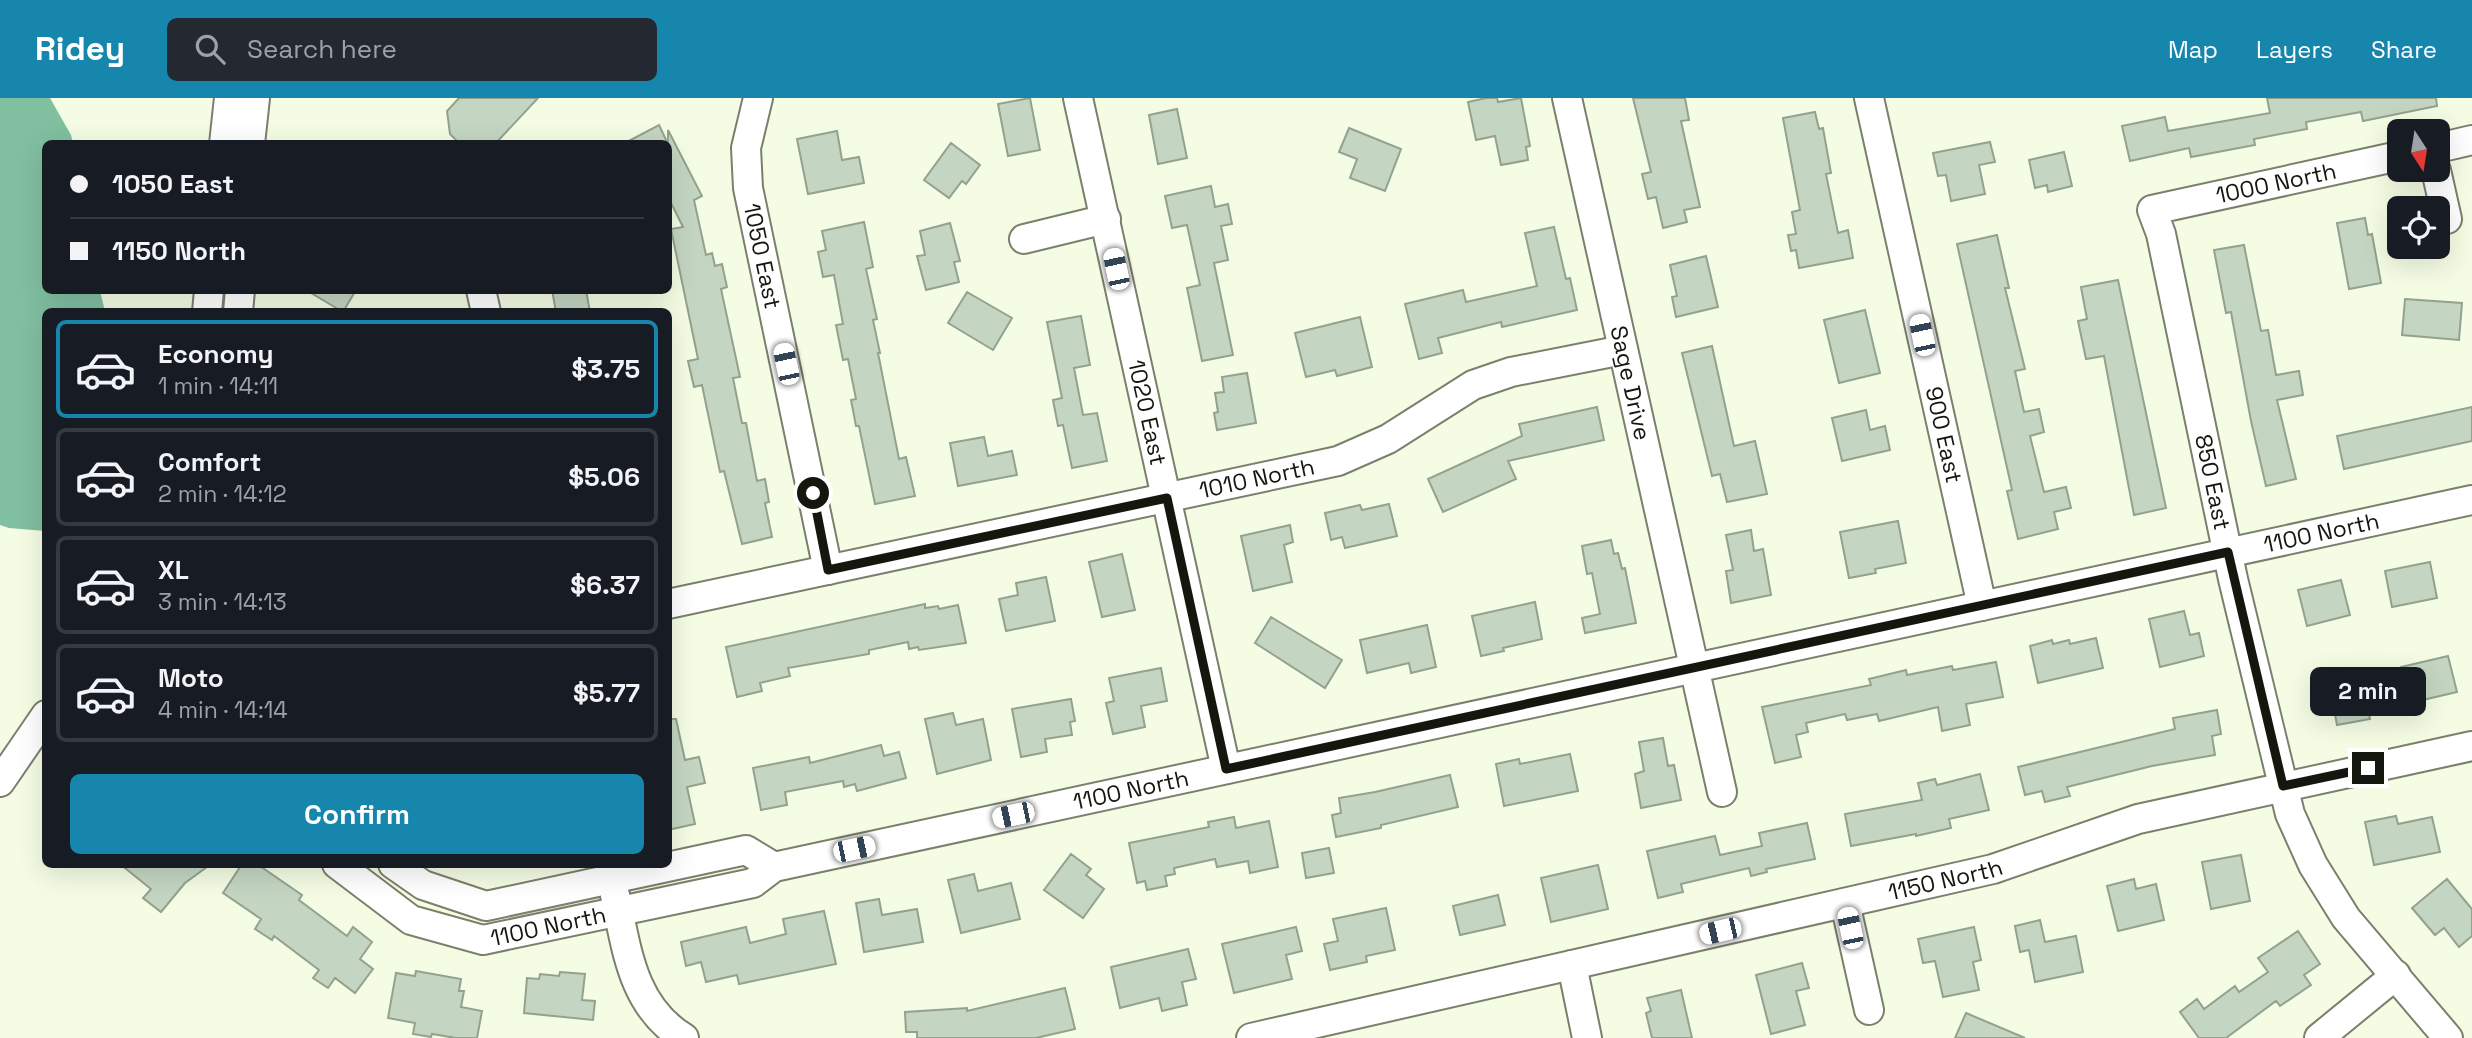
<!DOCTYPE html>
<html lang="en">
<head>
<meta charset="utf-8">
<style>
	body { margin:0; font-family:"Space Grotesk",sans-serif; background:#242831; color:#f1f3f6; height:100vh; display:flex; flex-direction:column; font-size:26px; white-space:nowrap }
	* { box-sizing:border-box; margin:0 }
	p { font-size:23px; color:#9ea1a6 }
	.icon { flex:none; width:38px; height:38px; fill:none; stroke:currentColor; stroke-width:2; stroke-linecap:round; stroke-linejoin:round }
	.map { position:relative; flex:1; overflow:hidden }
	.sheet { position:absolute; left:42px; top:210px; width:630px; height:560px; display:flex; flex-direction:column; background:#171b24; border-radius:10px; box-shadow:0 7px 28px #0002 }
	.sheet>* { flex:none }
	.banner { position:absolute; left:42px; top:42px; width:630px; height:154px; border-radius:10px; box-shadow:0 7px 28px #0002; display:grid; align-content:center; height:154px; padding:0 28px; background:#171b24 }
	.needle { width:46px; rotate:168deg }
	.buttons { position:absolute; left:2387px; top:21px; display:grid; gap:14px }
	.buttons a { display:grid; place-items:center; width:63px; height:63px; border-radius:10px; background:#171b24; box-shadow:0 7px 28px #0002; font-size:35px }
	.end { position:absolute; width:32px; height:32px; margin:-16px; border:9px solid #14170e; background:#fff; box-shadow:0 0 0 4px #fff }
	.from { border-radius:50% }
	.bubble { position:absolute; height:49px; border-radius:10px; background:#171b24; box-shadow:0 7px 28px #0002; font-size:23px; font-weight:800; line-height:49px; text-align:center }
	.car { position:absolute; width:21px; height:42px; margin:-21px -10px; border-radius:9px; box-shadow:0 0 5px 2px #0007; background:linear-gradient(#fff 24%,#345 0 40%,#fff 0 76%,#345 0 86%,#fff 0) }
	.banner b { display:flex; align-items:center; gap:24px; height:66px; font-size:26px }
	.banner b+b { border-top:2px solid #363941 }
	.banner i { width:18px; height:18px; background:#f1f3f6 }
	ul { padding:12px 0 0; list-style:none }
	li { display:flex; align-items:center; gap:21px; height:98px; margin:0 14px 10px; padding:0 14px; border:4px solid #363941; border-radius:10px }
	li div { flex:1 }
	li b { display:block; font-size:26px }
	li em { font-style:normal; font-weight:800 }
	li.current { border-color:#1786ad }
	li>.icon { width:63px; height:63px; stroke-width:1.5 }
	.primary-button { display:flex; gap:14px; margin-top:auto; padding:14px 28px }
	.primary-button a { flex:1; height:80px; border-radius:10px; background:#1786ad; color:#fff; font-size:28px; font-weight:800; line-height:80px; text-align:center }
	header { display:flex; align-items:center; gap:42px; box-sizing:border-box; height:98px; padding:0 35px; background:#1786ad; color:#fff }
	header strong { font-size:33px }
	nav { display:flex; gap:38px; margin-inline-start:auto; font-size:24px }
	.search { width:490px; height:63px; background:#242831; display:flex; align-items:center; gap:18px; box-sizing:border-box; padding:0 24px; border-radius:10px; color:#9ea1a6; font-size:26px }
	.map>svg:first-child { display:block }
</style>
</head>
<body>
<header>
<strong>Ridey</strong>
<div class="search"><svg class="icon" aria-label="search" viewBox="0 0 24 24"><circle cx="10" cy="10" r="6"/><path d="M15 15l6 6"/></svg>Search here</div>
<nav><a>Map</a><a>Layers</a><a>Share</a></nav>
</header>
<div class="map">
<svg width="2472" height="940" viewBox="0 0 2472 940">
	<rect width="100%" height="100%" fill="#f5fce4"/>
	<path fill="#81bfa1" d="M 0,0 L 50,0 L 71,37 L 73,45 L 46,46 L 46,192 L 100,193 L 105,213 L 46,214 L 45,433 L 9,430 L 0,427 Z"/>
	<path fill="#c4d5c2" stroke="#92a28f" stroke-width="2" d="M 459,0 L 538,0 L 495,46 L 460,46 L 450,36 L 447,13 Z
		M 1030,0 L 1040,52 L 1008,58 L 998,6 Z
		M 1486,0 L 1497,0 L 1498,4 L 1521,0 L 1530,48 L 1526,49 L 1528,62 L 1501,67 L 1495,38 L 1476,42 L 1468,4 Z
		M 1633,0 L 1685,0 L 1689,22 L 1681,23 L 1700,109 L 1684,112 L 1687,124 L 1663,130 L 1656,99 L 1648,101 L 1642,76 L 1651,74 Z
		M 2267,0 L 2436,0 L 2437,8 L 2363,23 L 2361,14 L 2306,24 L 2307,31 L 2254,41 L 2255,47 L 2191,59 L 2189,50 L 2130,63 L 2122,28 L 2165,19 L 2168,33 L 2270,15 Z
		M 1177,11 L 1187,60 L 1158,66 L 1149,17 Z
		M 1815,14 L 1819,31 L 1823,30 L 1831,75 L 1826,76 L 1838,135 L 1848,132 L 1853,160 L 1799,170 L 1796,152 L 1791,153 L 1788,137 L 1796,136 L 1792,114 L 1800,112 L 1783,20 Z
		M 659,27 L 668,46 L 623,46 Z
		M 1349,30 L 1401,51 L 1385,93 L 1350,80 L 1357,61 L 1339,54 Z
		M 668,32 L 702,98 L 694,102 L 706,157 L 712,155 L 715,168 L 722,166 L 727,189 L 721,191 L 740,279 L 733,280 L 742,325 L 746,325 L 757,383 L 765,381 L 769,404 L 765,405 L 772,439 L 742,446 L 724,373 L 720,374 L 702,287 L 694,289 L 688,263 L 698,261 L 671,131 L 683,129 L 668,99 Z
		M 837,33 L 842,62 L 859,59 L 864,85 L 808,96 L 797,41 Z
		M 1990,44 L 1995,64 L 1979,67 L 1985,96 L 1951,103 L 1946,77 L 1938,78 L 1933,55 Z
		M 951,45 L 980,67 L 966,86 L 962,83 L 949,100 L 924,82 Z
		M 2064,54 L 2072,88 L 2048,94 L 2047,87 L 2035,90 L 2029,62 Z
		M 1211,88 L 1215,109 L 1228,106 L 1232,126 L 1221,128 L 1228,162 L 1214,165 L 1233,257 L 1202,263 L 1187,190 L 1200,187 L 1187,127 L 1172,130 L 1165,98 Z
		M 2365,120 L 2368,137 L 2372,136 L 2381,185 L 2349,191 L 2337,125 Z
		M 864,124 L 873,169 L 866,171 L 877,221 L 873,222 L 880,255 L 878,255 L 899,361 L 906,359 L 915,398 L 875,406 L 859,328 L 856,328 L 851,302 L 856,301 L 848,261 L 843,262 L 836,227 L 843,226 L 834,177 L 823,179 L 818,154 L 826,152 L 822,133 Z
		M 950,125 L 960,163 L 954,164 L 959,184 L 926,192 L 917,158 L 925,157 L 920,133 Z
		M 1554,129 L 1566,181 L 1570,180 L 1577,212 L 1502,229 L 1501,224 L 1438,240 L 1442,255 L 1419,261 L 1405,206 L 1463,192 L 1466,204 L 1537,188 L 1525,135 Z
		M 1997,137 L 2009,190 L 2005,190 L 2025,271 L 2015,273 L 2024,314 L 2039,311 L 2044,334 L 2030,338 L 2044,394 L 2066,389 L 2071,410 L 2054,414 L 2058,431 L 2018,441 L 2007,393 L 2012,392 L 1957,146 Z
		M 2244,147 L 2261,233 L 2268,232 L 2276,277 L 2299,273 L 2303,297 L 2277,302 L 2296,381 L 2266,388 L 2251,323 L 2231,214 L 2226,215 L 2214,152 Z
		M 1706,158 L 1718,209 L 1676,219 L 1672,199 L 1677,198 L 1670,167 Z
		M 2118,182 L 2166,410 L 2134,417 L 2104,258 L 2086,261 L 2078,223 L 2087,221 L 2081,189 Z
		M 306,192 L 356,192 L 343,214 Z
		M 552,192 L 586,192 L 590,214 L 556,214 Z
		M 967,194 L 1012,220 L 993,252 L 948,225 Z
		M 2405,201 L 2462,205 L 2459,242 L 2402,237 Z
		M 1865,212 L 1880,275 L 1839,285 L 1824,222 Z
		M 1081,218 L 1090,267 L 1074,270 L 1083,317 L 1097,315 L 1107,363 L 1072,370 L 1063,327 L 1058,328 L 1053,302 L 1062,300 L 1047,224 Z
		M 1360,219 L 1372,269 L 1337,278 L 1335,272 L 1306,279 L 1295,235 Z
		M 1712,248 L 1734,348 L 1755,343 L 1767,396 L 1727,404 L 1720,376 L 1712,378 L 1682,255 Z
		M 1247,275 L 1256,325 L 1217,332 L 1214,315 L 1218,314 L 1215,295 L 1224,294 L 1222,279 Z
		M 1597,309 L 1604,342 L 1508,363 L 1516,381 L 1443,414 L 1428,381 L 1522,338 L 1519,326 Z
		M 2472,309 L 2472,343 L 2344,371 L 2337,338 Z
		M 1866,312 L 1870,332 L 1885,328 L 1890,352 L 1842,363 L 1832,320 Z
		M 984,339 L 988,358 L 1012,353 L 1017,377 L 958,388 L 950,345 Z
		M 1389,406 L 1397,438 L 1345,450 L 1342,439 L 1331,442 L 1325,415 L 1360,407 L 1362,412 Z
		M 1898,423 L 1906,465 L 1875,471 L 1876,475 L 1849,480 L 1840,434 Z
		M 1290,427 L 1293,444 L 1284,447 L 1292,484 L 1253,493 L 1241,438 Z
		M 1751,432 L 1754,453 L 1763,451 L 1771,497 L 1731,505 L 1726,473 L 1733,472 L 1726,437 Z
		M 1611,442 L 1614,456 L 1618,455 L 1622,471 L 1625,470 L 1636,525 L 1585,535 L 1582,520 L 1600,516 L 1592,475 L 1587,476 L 1582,448 Z
		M 1122,456 L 1135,512 L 1102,519 L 1089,464 Z
		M 2430,464 L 2437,500 L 2392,509 L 2385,473 Z
		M 1046,479 L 1055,523 L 1006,533 L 999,501 L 1018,497 L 1016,485 Z
		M 2341,482 L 2350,517 L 2307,528 L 2298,492 Z
		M 1535,504 L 1542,541 L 1503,550 L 1504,553 L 1481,558 L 1472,518 Z
		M 925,506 L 925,510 L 938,508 L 939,511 L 958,507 L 966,545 L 919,552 L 918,549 L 909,551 L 908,544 L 869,552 L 869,556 L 788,570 L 790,578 L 760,585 L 762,593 L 737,599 L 726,549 Z
		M 2184,513 L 2190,537 L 2199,535 L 2204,558 L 2160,569 L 2149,521 Z
		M 1271,519 L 1342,562 L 1325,590 L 1255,545 Z
		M 1427,527 L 1436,569 L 1411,575 L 1409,565 L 1367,575 L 1360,542 Z
		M 2096,540 L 2103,570 L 2038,585 L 2030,548 L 2052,542 L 2053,546 L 2069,542 L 2070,546 Z
		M 2448,558 L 2457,594 L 2410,605 L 2401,569 Z
		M 1996,564 L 2003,599 L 1966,606 L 1970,627 L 1942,633 L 1938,609 L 1879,623 L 1877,616 L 1847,622 L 1845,616 L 1806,625 L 1808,634 L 1796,637 L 1801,659 L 1775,665 L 1762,609 L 1871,587 L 1869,581 L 1906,572 L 1907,577 L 1952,568 L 1953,572 Z
		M 1161,570 L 1167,603 L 1141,608 L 1145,629 L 1113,636 L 1106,605 L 1114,603 L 1109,580 Z
		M 2362,577 L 2370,621 L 2337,627 L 2333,606 L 2324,608 L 2320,584 Z
		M 1071,601 L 1075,623 L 1070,624 L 1072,637 L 1045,641 L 1047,654 L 1021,659 L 1012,611 Z
		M 2217,612 L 2221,636 L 2212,638 L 2215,657 L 2152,668 L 2067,689 L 2070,698 L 2045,704 L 2042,693 L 2025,697 L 2018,669 L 2175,631 L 2173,620 Z
		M 953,615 L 956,627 L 983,621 L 991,662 L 937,676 L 925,621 Z
		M 668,621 L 676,621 L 685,662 L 699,659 L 705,685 L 687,689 L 695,726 L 668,732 Z
		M 1663,640 L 1668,668 L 1674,667 L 1681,702 L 1641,710 L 1635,676 L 1644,673 L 1639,644 Z
		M 881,647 L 884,658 L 899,654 L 906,680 L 857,693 L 855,686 L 844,689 L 843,683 L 785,694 L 787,707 L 761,712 L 753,670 L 809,659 L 810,665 Z
		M 1570,656 L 1578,693 L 1504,708 L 1496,666 L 1519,661 L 1520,666 Z
		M 1980,676 L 1989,712 L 1949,721 L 1951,730 L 1916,738 L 1916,736 L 1851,748 L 1845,716 L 1922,702 L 1918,685 L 1935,681 L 1937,687 Z
		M 1450,677 L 1458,709 L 1381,727 L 1381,730 L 1336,739 L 1332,717 L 1341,715 L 1339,700 L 1375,694 Z
		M 2396,718 L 2398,726 L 2432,719 L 2440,754 L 2374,767 L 2365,724 Z
		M 1234,719 L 1236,730 L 1269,723 L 1278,769 L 1250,775 L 1248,763 L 1217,769 L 1215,761 L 1174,770 L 1175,776 L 1165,778 L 1167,788 L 1147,792 L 1145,783 L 1137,785 L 1129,745 L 1209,729 L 1208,724 Z
		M 1807,725 L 1815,761 L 1766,771 L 1767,774 L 1751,778 L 1749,770 L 1681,786 L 1683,794 L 1658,800 L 1647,753 L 1715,738 L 1720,757 L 1762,748 L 1759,735 Z
		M 1329,750 L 1334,775 L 1306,780 L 1302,755 Z
		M 1071,756 L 1091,771 L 1086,777 L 1104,791 L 1083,820 L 1044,792 Z
		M 2241,757 L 2250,803 L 2211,811 L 2202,764 Z
		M 120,766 L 211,766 L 185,785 L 161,814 L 143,800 L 151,791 Z
		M 242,766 L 257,766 L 302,797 L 299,802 L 347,838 L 353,829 L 372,844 L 360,861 L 373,871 L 355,895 L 335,880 L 328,890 L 313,880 L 319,872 L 274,838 L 272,842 L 255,831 L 261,821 L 223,795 Z
		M 1598,767 L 1608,811 L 1551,824 L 1541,780 Z
		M 974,776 L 978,793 L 1011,785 L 1020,821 L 961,835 L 948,782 Z
		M 2134,781 L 2136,791 L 2156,786 L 2164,822 L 2118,833 L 2107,788 Z
		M 2447,781 L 2472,811 L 2472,838 L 2459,849 L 2444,830 L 2435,837 L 2412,810 Z
		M 1498,797 L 1505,827 L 1460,837 L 1453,808 Z
		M 879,801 L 882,817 L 917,811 L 923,844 L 864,854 L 856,805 Z
		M 1386,810 L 1395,852 L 1366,858 L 1367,864 L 1330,872 L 1324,846 L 1338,843 L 1333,821 Z
		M 824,813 L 836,866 L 739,886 L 737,877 L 706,884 L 701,864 L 686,868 L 681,844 L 746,829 L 750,845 L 786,836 L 783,821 Z
		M 2040,822 L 2045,844 L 2076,838 L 2083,874 L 2035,884 L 2029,852 L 2020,854 L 2015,828 Z
		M 1296,829 L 1302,853 L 1286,857 L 1292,881 L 1234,895 L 1222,846 Z
		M 1974,829 L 1981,862 L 1973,864 L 1979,892 L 1943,899 L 1935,863 L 1923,865 L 1918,841 Z
		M 2298,833 L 2320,866 L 2304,877 L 2311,887 L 2280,908 L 2276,903 L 2226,940 L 2199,940 L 2180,914 L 2197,901 L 2204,911 L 2235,888 L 2239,894 L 2268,874 L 2258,860 Z
		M 1188,851 L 1196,881 L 1182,884 L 1187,907 L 1162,913 L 1159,900 L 1120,910 L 1111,869 Z
		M 1802,865 L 1809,890 L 1796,893 L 1805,927 L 1771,936 L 1756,877 Z
		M 416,873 L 461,881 L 459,893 L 464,893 L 461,909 L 482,913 L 477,940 L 456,940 L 432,936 L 431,939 L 413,936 L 415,925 L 388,920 L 396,875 L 415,878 Z
		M 560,874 L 585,876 L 582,902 L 595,903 L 593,922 L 524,915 L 527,880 L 539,881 L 540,876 L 559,878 Z
		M 1065,890 L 1075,931 L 1036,940 L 917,940 L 917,934 L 906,934 L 905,914 L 967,910 L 967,913 Z
		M 1681,892 L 1692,940 L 1652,940 L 1646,915 L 1651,913 L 1647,900 Z
		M 1966,915 L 2025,940 L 1955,940 Z"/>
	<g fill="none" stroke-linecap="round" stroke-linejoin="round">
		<g stroke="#7a806b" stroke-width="32">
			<g id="minor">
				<path id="s1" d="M 758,0 L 746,50 L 748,90 L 828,472"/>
				<path id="s2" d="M 1078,0 L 1226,671"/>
				<path id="s3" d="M 1567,0 L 1722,694"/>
				<path id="s4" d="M 1869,0 L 1982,508"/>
				<path d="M 224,46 L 229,0"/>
				<path d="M 250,46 L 255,0"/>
				<path d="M 2438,50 L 2472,42"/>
				<path id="s5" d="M 2399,58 L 2152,112 L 2161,136 L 2233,481 L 2290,716 L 2313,767 L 2346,820 L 2448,940"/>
				<path d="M 2436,72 L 2447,121"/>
				<path d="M 1024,141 L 1106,121"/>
				<path d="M 481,192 L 486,214"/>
				<path d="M 207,214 L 209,192"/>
				<path d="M 238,214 L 240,192"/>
				<path id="s6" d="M 668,506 L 1338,363 L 1388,341 L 1473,287 L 1511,274 L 1623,252"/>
				<path d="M 0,684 L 46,617"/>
				<path id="s7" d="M 337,766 L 411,822 L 483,842 L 753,785 L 774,769 L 2472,402"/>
				<path d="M 393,766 L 423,787 L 486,808 L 746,752 L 774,769"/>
				<path d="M 615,797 C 627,852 632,908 684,940"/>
				<path d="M 1845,805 L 1869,912"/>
				<path d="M 1572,867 L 1587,940"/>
				<path id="s8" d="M 1251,940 L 1993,771 L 2138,721 L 2472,648"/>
				<path d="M 2319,940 L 2396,877"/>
			</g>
		</g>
		<use href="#minor" stroke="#fff" stroke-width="28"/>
	</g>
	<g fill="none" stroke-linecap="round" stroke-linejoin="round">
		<path stroke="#14170e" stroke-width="9" d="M 813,395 L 828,472 L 1167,400 L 1226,671 L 2228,454 L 2283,688 L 2368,670"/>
	</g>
	<g text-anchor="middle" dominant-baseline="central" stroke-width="5" stroke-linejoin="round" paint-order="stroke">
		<g font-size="23" fill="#14170e" stroke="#fff">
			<text transform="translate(2276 85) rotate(-12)">1000 North</text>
			<text stroke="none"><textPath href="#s1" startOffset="161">1050 East</textPath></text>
			<text stroke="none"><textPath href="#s3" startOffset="292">Sage Drive</textPath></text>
			<text stroke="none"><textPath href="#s2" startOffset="322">1020 East</textPath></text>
			<text stroke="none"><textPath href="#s4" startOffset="345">900 East</textPath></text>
			<text stroke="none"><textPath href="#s6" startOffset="602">1010 North</textPath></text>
			<text stroke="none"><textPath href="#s5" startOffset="532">850 East</textPath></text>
			<text stroke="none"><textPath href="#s7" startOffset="2053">1100 North</textPath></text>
			<text stroke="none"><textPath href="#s7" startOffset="835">1100 North</textPath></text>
			<text stroke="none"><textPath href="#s8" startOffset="712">1150 North</textPath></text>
			<text stroke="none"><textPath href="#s7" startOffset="234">1100 North</textPath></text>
		</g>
	</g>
</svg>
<div class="buttons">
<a><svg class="needle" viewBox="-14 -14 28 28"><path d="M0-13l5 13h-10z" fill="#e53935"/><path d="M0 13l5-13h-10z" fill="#9ea1a6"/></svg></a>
<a><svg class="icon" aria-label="locate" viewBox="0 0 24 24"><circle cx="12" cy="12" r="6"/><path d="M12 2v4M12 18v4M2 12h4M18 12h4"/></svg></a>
</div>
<i class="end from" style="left:813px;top:395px"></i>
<i class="end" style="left:2368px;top:670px"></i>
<div class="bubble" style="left:2310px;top:569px;width:116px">2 min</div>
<i class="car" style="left:1116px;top:171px;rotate:348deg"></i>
<i class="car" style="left:1922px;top:237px;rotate:348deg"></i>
<i class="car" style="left:786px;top:266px;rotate:348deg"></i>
<i class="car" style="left:1013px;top:717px;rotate:258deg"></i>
<i class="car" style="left:854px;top:751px;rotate:78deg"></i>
<i class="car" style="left:1850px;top:830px;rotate:348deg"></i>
<i class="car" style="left:1720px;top:833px;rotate:257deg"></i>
<div class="banner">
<b><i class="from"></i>1050 East</b>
<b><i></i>1150 North</b>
</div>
<section class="sheet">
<ul>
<li class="current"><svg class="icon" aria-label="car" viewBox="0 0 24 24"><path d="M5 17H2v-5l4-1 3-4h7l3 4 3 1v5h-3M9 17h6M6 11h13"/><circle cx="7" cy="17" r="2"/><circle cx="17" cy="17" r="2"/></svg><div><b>Economy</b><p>1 min · 14:11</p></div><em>$3.75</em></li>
<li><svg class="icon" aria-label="car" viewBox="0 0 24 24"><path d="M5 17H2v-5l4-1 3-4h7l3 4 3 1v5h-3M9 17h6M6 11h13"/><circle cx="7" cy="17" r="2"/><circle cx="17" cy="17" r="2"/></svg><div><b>Comfort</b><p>2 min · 14:12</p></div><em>$5.06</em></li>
<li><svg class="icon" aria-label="car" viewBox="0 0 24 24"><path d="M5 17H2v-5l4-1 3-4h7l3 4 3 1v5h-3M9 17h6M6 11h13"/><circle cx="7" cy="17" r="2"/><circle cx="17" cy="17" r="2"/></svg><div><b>XL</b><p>3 min · 14:13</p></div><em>$6.37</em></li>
<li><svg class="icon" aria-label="car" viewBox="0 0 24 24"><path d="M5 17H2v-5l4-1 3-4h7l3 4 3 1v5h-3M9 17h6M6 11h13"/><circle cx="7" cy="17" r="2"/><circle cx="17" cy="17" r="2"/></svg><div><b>Moto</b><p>4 min · 14:14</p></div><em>$5.77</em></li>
</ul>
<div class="primary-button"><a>Confirm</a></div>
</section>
</div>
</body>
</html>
